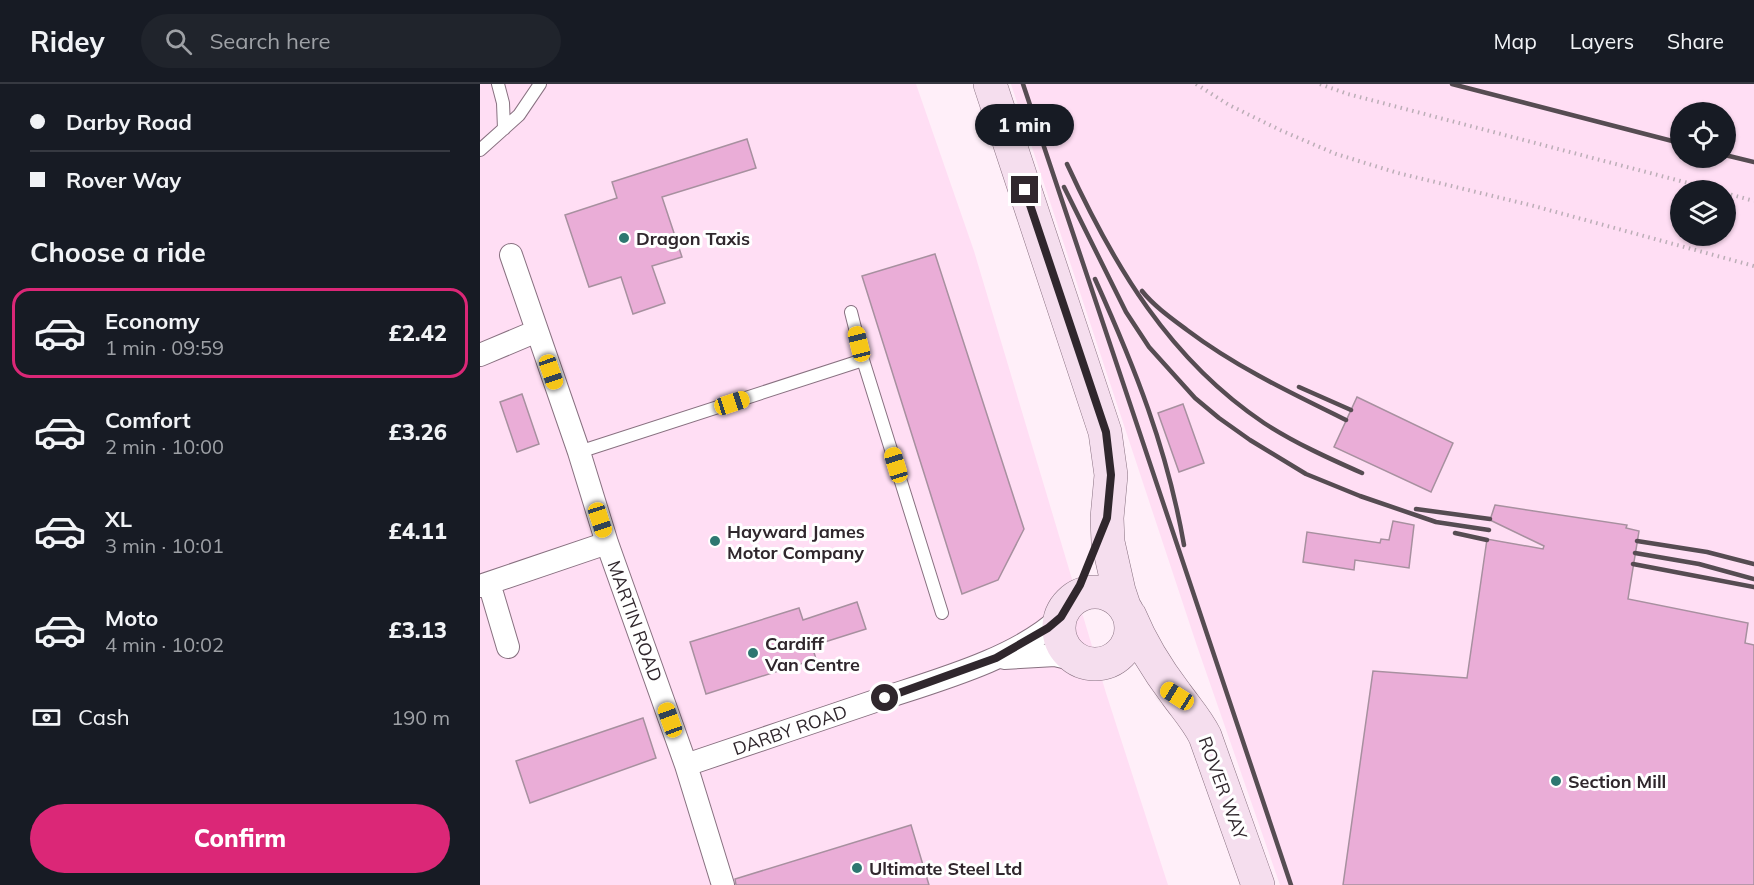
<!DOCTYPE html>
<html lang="en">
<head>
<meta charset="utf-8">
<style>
	body { margin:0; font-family:Mulish,sans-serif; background:#20242c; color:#f1f3f6; height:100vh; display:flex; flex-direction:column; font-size:22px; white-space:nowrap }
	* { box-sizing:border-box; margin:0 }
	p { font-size:20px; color:#9ea1a6 }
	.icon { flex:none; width:33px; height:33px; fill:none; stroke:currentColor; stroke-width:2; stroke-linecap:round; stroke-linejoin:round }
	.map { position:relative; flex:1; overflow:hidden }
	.details { display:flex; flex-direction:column; background:#171b24; width:480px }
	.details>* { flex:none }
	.hud { display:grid; align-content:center; height:132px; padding:0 30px; background:#171b24 }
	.tools { position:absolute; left:1190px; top:18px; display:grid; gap:12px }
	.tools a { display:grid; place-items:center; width:66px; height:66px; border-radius:50%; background:#171b24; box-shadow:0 2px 4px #0004; font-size:30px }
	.end { position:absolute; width:27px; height:27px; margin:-14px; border:8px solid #30272d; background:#fff; box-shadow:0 0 0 3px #fff }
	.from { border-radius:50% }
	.bubble { position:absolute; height:42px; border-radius:21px; background:#171b24; box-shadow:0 2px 4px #0004; font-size:20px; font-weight:800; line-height:42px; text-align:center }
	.car { position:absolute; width:18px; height:36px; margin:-18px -9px; border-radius:8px; box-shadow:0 0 4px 2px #0007; background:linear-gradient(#f5c518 24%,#345 0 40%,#f5c518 0 76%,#345 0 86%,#f5c518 0) }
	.hud b { display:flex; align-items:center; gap:21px; height:57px; font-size:22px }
	.hud b+b { border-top:2px solid #363941 }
	.hud i { width:15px; height:15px; background:#f1f3f6 }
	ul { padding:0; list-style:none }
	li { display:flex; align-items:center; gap:18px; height:90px; margin:0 12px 9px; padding:0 18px; border:3px solid transparent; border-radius:18px }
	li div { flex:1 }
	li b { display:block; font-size:22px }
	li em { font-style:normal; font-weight:800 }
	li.active { border-color:#db2777 }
	li>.icon { width:54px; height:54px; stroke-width:1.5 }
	h2 { padding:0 30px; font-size:27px; line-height:72px }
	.pay { display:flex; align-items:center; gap:15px; height:66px; padding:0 30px; font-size:22px }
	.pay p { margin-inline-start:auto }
	.action { display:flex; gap:12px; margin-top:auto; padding:12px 30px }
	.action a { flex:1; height:69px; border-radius:36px; background:#db2777; color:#fff; font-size:24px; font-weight:800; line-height:69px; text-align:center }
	header { display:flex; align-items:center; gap:36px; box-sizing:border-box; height:84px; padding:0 30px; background:#171b24; border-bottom:2px solid #363941 }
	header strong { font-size:28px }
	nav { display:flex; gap:33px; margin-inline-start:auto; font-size:21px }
	.search { width:420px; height:54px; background:#20242c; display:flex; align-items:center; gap:15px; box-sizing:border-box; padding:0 21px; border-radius:33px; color:#9ea1a6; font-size:22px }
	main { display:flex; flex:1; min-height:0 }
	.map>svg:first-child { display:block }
</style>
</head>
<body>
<header>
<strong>Ridey</strong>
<div class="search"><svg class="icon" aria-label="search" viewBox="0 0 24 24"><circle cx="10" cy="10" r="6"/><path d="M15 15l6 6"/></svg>Search here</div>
<nav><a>Map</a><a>Layers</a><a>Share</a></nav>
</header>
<main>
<section class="details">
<div class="hud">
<b><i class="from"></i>Darby Road</b>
<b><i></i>Rover Way</b>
</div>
<h2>Choose a ride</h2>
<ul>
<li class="active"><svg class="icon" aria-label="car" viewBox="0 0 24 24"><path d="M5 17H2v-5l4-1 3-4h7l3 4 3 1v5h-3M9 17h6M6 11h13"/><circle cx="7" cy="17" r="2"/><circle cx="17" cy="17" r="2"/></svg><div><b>Economy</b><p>1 min · 09:59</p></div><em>£2.42</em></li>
<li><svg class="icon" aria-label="car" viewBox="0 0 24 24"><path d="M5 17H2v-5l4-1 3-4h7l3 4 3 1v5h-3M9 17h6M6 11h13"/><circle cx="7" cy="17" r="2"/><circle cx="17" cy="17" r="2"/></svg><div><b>Comfort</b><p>2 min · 10:00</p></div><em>£3.26</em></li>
<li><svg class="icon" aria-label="car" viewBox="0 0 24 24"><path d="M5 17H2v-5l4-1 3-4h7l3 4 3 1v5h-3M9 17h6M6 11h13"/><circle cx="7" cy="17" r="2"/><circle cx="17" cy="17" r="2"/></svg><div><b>XL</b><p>3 min · 10:01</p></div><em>£4.11</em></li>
<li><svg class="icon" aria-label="car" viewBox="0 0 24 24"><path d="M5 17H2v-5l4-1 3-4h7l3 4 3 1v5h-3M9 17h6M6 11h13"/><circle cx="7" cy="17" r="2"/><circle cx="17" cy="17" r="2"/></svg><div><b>Moto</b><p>4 min · 10:02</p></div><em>£3.13</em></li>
</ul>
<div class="pay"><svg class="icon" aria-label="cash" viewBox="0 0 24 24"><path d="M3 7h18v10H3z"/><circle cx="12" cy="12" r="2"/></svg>Cash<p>190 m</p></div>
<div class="action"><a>Confirm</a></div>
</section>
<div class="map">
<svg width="1274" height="801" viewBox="0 0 1274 801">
	<rect width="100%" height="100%" fill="#ffeff9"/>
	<path fill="#ffdef4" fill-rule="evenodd" d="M 0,0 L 436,0 L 494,167 L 626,609 L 688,801 L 0,801 Z
		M 531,0 L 1274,0 L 1274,801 L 800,801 L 717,562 ZM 1200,28 L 1245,28 L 1245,74 L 1200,74 ZM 1200,106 L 1245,106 L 1245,152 L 1200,152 Z"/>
	<path fill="#eaadd7" stroke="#a7909f" stroke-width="1.5" d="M 267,55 L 276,84 L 182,113 L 202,173 L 172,182 L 185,219 L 153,230 L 141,193 L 109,203 L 85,131 L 137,114 L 132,98 Z
		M 455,170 L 544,445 L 518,496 L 482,510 L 382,192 Z
		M 42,310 L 59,360 L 37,368 L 20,318 Z
		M 877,313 L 973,359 L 951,408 L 854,363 Z
		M 703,320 L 724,379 L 699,388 L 678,329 Z
		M 1015,421 L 1147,441 L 1146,444 L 1159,447 L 1148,515 L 1268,539 L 1265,559 L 1274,561 L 1274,801 L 863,801 L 893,587 L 987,594 L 1007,455 L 1063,465 L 1064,462 L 1010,436 Z
		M 913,437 L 934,441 L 929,484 L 875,476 L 874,486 L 823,478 L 827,448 L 900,459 L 901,455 L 909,456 Z
		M 377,518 L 386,545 L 332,562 L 336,575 L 226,610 L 210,558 L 319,524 L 323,536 Z
		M 163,634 L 176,674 L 50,719 L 36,677 Z
		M 431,741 L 449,801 L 256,801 L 255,795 Z"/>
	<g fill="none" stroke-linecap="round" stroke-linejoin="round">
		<g stroke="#887180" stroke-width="14">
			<path id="lane" d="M 18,0 L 23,19 L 24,45
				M 0,66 L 39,31 L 60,0
				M 371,228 L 383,276
				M 99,368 L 383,276 L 462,529"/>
		</g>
		<g stroke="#887180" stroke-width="24">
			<path id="street" d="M 31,171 L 99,368 L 127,459 L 206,681 L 243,801
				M 0,271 L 57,247
				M 9,499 L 28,563
				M 0,502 L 127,459
				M 524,574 L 575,571 L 596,576
				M 206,681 C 270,659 334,638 398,616 C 455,597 537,575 581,533"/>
		</g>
		<g stroke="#887180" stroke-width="34">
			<path id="secondary" d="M 510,0 L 625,348 L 631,391 L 627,434 L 628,458 L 639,507 L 644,522
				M579 544a36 36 0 1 1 72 0a36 36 0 1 1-72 0Z
				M 650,532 C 662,561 677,585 696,610 C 706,624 717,636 725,652 L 778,801"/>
		</g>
		<path stroke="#bcaeb7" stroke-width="4" stroke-dasharray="1.5 4.5" stroke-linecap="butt" d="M 716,0 L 749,21 L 800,46 L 856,70 L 918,89 L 1054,122 L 1274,182
			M 840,0 L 868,10 L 1235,106
			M 1245,109 L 1274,117"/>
		<use href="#lane" stroke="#fff" stroke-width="12"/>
		<use href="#street" stroke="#fff" stroke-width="22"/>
		<use href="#secondary" stroke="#f5deee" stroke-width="33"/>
		<path stroke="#564c52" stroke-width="4.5" d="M 543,0 L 811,801
			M 972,0 L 1200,59
			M 1245,71 L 1274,78
			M 587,80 C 634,182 689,275 784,339 C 815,359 848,374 882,389
			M 584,103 L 646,228 L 669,263 L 715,314 L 739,334 L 770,356 L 826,390 L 880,412 L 956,438 L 1009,446
			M 615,195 C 655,284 687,364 704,461
			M 662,207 C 674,222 691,234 707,246 C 756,283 811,309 866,336
			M 819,303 L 871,326
			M 936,425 L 1010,435
			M 975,449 L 1007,456
			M 1157,457 L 1227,468 L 1274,480
			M 1155,469 L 1219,480 L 1274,495
			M 1153,480 L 1274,503"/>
	</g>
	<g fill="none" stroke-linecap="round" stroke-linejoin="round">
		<path stroke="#30272d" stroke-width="8" d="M 405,614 L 516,574 L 568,544 L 581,533 L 600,501 L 627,434 L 631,391 L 626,348 L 545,106"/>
	</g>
	<g fill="#2e7771" stroke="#fff" stroke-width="2">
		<circle cx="144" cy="154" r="6"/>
		<circle cx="235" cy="457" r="6"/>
		<circle cx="273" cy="569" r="6"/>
		<circle cx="1076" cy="697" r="6"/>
		<circle cx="377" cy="784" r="6"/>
	</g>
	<g text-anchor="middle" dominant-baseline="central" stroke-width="6" stroke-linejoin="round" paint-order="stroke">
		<g font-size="18" font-weight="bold" fill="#30272d" stroke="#fff" text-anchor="start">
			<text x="156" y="154">Dragon Taxis</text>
			<text x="247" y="447">Hayward James<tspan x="247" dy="21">Motor Company</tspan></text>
			<text x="285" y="559">Cardiff<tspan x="285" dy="21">Van Centre</tspan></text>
			<text x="1088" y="697">Section Mill</text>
			<text x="389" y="784">Ultimate Steel Ltd</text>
		</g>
		<g font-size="18" fill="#30272d" stroke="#fff">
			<text transform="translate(155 537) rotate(70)">MARTIN ROAD</text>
			<text transform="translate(310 646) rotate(-19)">DARBY ROAD</text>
			<text transform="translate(743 704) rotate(70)">ROVER WAY</text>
		</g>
	</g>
</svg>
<div class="tools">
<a><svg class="icon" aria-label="locate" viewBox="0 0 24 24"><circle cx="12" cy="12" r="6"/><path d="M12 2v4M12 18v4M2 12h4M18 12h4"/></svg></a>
<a><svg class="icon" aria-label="layers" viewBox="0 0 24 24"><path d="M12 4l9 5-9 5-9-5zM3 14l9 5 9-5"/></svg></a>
</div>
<i class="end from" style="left:405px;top:614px"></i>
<i class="end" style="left:545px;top:106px"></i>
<div class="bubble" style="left:495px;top:20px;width:99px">1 min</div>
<i class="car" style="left:379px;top:260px;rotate:346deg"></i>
<i class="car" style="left:71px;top:288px;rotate:161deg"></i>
<i class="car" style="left:252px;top:319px;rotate:72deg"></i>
<i class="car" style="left:416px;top:381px;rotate:343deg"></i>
<i class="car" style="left:120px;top:436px;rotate:162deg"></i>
<i class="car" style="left:697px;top:612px;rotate:302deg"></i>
<i class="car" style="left:190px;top:636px;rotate:340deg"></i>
</div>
</main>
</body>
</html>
